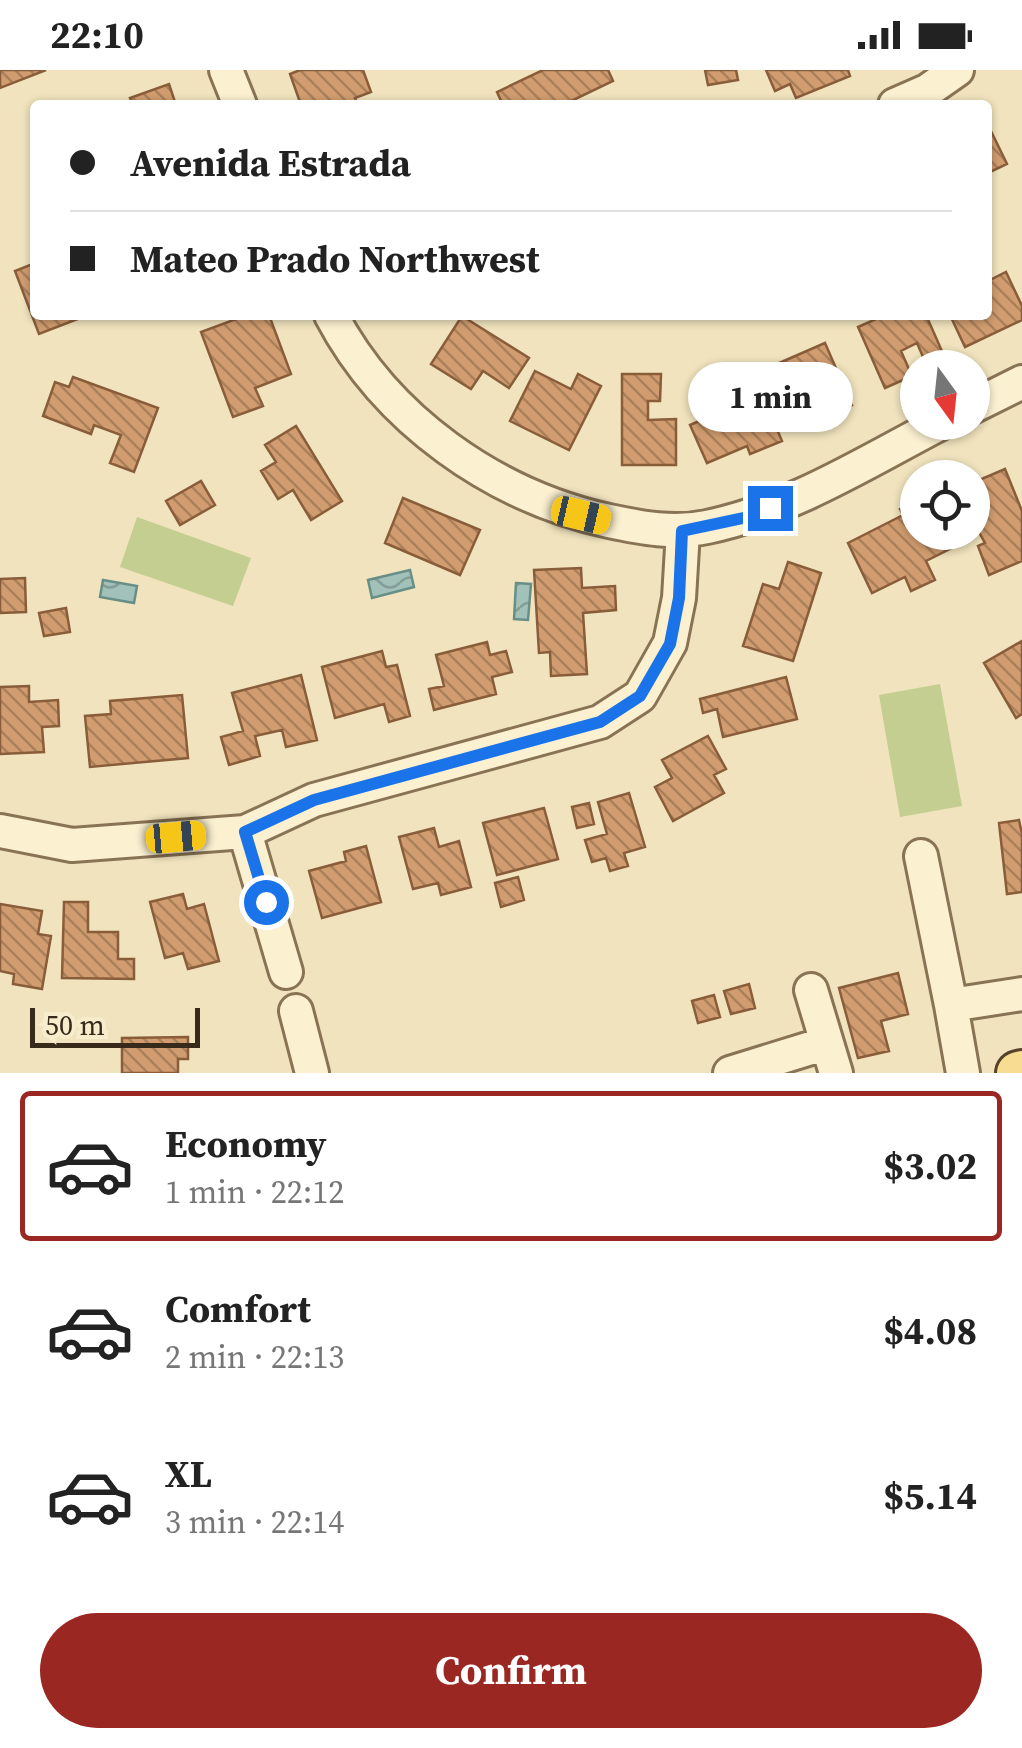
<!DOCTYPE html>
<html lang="en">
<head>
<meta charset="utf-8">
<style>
	body { margin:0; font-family:"Source Serif 4",serif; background:#f2f2f2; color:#222; height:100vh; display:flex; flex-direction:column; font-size:38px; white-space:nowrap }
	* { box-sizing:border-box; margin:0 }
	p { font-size:32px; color:#767676 }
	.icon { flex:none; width:55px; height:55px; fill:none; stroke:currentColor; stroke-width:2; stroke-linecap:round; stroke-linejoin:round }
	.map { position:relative; height:1003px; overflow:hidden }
	.sheet { display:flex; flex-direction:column; background:#fff; flex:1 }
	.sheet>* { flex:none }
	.hud { position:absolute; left:30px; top:30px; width:962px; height:220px; border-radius:10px; box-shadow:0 2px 8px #0004; display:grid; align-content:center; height:220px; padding:0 40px; background:#fff }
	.needle { width:65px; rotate:165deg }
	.tools { position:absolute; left:900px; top:280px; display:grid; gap:20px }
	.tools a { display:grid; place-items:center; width:90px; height:90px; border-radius:50%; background:#fff; box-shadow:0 2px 8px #0004; font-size:50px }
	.scale { position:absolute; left:30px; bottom:25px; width:170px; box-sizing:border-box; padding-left:10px; border:5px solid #372a1b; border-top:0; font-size:28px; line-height:35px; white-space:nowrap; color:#372a1b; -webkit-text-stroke:8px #f7edcc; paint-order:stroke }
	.end { position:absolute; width:45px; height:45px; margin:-22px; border:12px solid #1a73e8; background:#fff; box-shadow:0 0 0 5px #fff }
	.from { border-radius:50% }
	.bubble { position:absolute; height:70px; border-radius:35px; background:#fff; box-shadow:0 2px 8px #0004; font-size:32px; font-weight:700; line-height:70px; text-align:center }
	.car { position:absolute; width:30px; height:60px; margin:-30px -15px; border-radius:12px; box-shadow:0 0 8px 2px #0007; background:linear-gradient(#f5c518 24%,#345 0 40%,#f5c518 0 76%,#345 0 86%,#f5c518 0) }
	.hud b { display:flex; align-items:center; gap:35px; height:95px; font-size:38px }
	.hud b+b { border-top:2px solid #e0e0e0 }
	.hud i { width:25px; height:25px; background:#222 }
	ul { padding:18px 0 0; list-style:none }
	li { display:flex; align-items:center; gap:30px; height:150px; margin:0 20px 15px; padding:0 20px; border:5px solid transparent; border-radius:10px }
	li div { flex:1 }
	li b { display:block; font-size:38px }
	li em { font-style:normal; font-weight:700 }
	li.current { border-color:#9b2722 }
	li>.icon { width:90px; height:90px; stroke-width:1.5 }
	.action { display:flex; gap:20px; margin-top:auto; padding:20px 40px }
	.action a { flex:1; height:115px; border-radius:60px; background:#9b2722; color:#fff; font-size:40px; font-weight:700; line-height:115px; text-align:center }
	.status { display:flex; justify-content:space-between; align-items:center; height:70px; padding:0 50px; background:#fff; direction:ltr }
	.status svg { height:28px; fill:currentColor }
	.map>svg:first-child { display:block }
</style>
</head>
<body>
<div class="status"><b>22:10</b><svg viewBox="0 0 49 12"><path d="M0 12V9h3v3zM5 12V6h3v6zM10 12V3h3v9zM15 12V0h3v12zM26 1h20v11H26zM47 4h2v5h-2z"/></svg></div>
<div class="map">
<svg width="1022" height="1003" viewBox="0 0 1022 1003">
	<defs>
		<pattern id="water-waves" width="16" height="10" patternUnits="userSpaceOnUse" patternTransform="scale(2.5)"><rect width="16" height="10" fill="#a1c1b9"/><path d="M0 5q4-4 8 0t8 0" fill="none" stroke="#849d96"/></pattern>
		<pattern id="building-back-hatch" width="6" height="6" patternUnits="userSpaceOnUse" patternTransform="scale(2.5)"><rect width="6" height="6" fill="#d19d70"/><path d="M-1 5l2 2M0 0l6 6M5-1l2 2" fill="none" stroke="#aa805b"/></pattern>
	</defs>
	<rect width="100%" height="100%" fill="#f0e3bd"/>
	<path fill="#c4ce90" d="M 137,447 L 251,488 L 233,536 L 120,497 Z
		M 940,614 L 962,736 L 900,747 L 879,625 Z"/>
	<path fill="url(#water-waves)" stroke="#688f87" stroke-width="2.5" d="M 410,500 L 414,517 L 372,528 L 368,510 Z
		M 103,510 L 137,516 L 134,533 L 100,527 Z
		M 516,513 L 531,514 L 528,550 L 514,549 Z"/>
	<path fill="url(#building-back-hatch)" stroke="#895d3a" stroke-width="2.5" d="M 0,0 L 46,0 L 0,18 Z
		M 300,0 L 363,0 L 371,22 L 355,28 L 358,35 L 301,35 L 290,4 Z
		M 543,0 L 608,0 L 613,11 L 563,35 L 503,35 L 497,22 Z
		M 705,0 L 736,0 L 738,10 L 708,15 Z
		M 766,0 L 848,0 L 850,6 L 796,28 L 790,14 L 775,21 Z
		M 169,14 L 176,35 L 133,35 L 130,28 Z
		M 988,55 L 1007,94 L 988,103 Z
		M 35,193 L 35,245 L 88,245 L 39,264 L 15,201 Z
		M 1006,202 L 1022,236 L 1022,250 L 965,277 L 950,245 L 988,245 L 988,211 Z
		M 247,245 L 269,245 L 291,304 L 255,318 L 263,336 L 233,347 L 201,262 Z
		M 885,245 L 926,245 L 945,288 L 927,296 L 917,273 L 901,281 L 912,306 L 885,318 L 858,257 Z
		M 462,246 L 529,288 L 509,318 L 483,301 L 471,319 L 431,294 Z
		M 825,273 L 852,335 L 829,345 L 823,331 L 791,345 L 770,297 Z
		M 535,301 L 571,319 L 578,304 L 601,316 L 569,380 L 510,351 Z
		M 622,304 L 661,304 L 660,331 L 648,331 L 648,350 L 676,349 L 676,395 L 622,395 Z
		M 73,307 L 158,338 L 134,402 L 110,393 L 121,365 L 94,355 L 91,364 L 43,346 L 55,312 L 69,317 Z
		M 762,324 L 782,371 L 750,384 L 747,376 L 707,393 L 690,355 Z
		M 296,356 L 342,431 L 311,450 L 293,420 L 278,429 L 261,401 L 276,392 L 265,375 Z
		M 1005,399 L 1022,441 L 1022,491 L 989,505 L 978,476 L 985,473 L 972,450 L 972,413 Z
		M 201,411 L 215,435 L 180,455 L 166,431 Z
		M 403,428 L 480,460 L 460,505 L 385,473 Z
		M 918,430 L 918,462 L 945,462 L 952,478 L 926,491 L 935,510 L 911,521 L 905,507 L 872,523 L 848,473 L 903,445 L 900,439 Z
		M 788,492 L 821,503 L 793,591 L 743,576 L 763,514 L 779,519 Z
		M 581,498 L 582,518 L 615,516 L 616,540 L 583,543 L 587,604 L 551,606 L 550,582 L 539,583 L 534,500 Z
		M 25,508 L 26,542 L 0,543 L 0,509 Z
		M 66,538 L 70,562 L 44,566 L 39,543 Z
		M 1022,571 L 1022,644 L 1016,648 L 984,593 Z
		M 487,572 L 490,585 L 506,581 L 512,602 L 492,607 L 496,624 L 434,640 L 429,619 L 444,616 L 436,585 Z
		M 382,581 L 386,597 L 397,595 L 410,646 L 389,652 L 384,634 L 335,648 L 322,597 Z
		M 301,605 L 317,670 L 286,677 L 282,660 L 255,666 L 260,686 L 229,695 L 221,667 L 243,661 L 232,623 Z
		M 786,607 L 797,649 L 723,667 L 717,639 L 703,643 L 700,629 Z
		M 29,616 L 29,632 L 58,630 L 59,656 L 42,657 L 44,682 L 0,684 L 0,617 Z
		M 182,625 L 188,688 L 90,697 L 85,646 L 111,644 L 110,631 Z
		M 708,666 L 726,699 L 714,705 L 724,723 L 673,751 L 655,717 L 672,708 L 662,690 Z
		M 629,723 L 645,777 L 624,783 L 628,796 L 610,801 L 606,788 L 592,792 L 585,770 L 607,764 L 598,732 Z
		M 589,733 L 594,754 L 577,758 L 572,737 Z
		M 544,738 L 558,789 L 497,805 L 483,753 Z
		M 1019,750 L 1022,764 L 1022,822 L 1007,824 L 999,753 Z
		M 434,758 L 439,777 L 459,771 L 471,817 L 441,825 L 438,813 L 413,819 L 399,767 Z
		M 366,776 L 381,832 L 322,848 L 309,801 L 346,791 L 344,782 Z
		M 518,807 L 524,830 L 501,837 L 495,813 Z
		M 183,824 L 187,839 L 204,834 L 219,891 L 188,899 L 183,883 L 165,888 L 150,832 Z
		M 64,832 L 88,832 L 88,862 L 118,862 L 118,889 L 134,889 L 134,909 L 62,908 Z
		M 0,834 L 42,841 L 38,864 L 51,866 L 42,919 L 13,914 L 14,904 L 0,901 Z
		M 898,903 L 908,944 L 881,951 L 889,981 L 858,988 L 839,918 Z
		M 749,914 L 755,938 L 731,944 L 724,921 Z
		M 714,925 L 720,947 L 698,953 L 692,931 Z
		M 188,967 L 188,989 L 178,989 L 178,1003 L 122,1003 L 122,968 Z"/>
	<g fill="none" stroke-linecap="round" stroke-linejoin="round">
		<g stroke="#897355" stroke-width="38">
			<path id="minor" d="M 226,0 L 240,35
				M 895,35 L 927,21 L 957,0
				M 331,245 C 386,350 494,426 609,451 C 642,458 674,464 707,457 C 791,440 868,391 943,352
				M 972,337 L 1022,312
				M 0,761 L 72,775 L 245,762 L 314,730 L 600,652 L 640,626 L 670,573 L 679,528 L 683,461
				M 245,762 L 286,902
				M 921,786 L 951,935
				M 811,920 L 836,1003
				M 296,941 L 312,1003
				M 730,1003 L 827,973
				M 963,1003 L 951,935 L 1022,924"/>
		</g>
		<g stroke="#56412a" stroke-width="48">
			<path id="major" d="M 1018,1003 L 1022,1002"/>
		</g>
		<use href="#minor" stroke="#fbf0d0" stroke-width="32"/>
		<use href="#major" stroke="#f7dc91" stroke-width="42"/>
	</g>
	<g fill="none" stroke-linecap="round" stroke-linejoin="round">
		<path stroke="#1a73e8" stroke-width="12" d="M 266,832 L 245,762 L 314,730 L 600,652 L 640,626 L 670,574 L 679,528 L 682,461 L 748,447 L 770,438"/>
	</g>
</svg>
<div class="tools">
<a><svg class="needle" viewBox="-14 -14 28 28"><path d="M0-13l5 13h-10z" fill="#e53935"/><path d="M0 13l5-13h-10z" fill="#767676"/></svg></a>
<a><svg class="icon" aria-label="locate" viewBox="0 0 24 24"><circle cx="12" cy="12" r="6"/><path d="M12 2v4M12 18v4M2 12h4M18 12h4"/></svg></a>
</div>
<div class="scale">50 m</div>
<i class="end from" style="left:266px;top:832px"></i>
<i class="end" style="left:770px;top:438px"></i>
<div class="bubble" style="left:688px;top:292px;width:165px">1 min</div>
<i class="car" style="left:581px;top:445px;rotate:103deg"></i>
<i class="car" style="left:176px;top:767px;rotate:85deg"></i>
<div class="hud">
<b><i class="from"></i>Avenida Estrada</b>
<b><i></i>Mateo Prado Northwest</b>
</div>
</div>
<section class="sheet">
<ul>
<li class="current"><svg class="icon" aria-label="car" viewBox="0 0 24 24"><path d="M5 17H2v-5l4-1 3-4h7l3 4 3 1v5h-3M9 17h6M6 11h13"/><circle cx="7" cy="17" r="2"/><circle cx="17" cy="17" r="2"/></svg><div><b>Economy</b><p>1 min · 22:12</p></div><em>$3.02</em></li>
<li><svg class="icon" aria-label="car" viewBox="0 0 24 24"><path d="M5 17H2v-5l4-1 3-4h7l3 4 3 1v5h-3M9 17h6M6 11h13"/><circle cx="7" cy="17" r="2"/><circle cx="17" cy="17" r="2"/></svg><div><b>Comfort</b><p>2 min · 22:13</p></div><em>$4.08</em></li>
<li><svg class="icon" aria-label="car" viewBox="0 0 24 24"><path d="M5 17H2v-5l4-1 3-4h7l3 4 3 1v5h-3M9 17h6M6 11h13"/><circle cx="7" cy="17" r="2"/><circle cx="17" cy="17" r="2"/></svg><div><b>XL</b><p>3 min · 22:14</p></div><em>$5.14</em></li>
</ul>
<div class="action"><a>Confirm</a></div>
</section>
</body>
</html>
